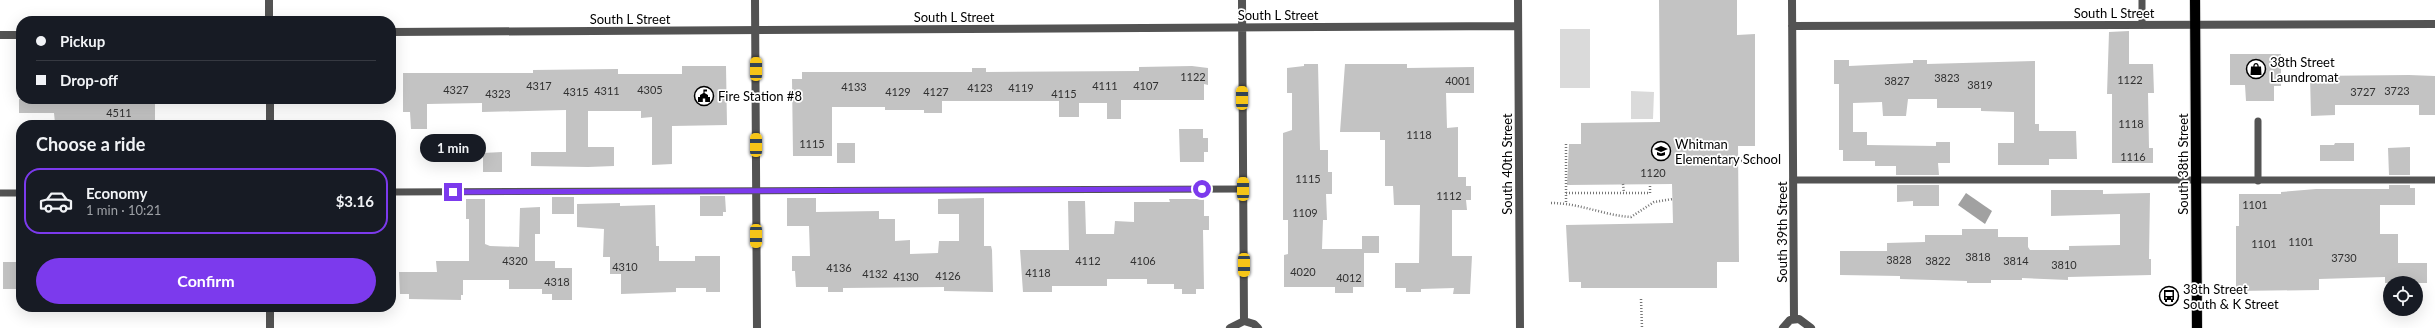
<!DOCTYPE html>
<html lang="en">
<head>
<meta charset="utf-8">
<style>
	body { margin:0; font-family:Lato,sans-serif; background:#20242c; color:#f1f3f6; height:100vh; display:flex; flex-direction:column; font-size:15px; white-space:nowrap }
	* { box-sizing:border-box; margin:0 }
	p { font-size:13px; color:#9ea1a6 }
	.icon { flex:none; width:22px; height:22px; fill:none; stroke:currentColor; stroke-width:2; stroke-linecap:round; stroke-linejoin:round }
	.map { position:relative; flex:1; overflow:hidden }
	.sheet { position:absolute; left:16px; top:120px; width:380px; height:192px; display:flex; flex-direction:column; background:#171b24; border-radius:16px; box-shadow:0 4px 16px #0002 }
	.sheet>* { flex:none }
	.hud { position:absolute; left:16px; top:16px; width:380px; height:88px; border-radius:16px; box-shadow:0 4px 16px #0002; display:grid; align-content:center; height:88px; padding:0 20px; background:#171b24 }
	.controls { position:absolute; left:2383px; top:276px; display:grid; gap:8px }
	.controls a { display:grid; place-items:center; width:40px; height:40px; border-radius:50%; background:#171b24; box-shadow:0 4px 16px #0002; font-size:20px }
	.end { position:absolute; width:18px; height:18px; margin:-9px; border:5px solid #7c3aed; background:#fff; box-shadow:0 0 0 2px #fff }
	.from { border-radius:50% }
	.bubble { position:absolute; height:28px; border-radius:14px; background:#171b24; box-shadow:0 4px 16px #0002; font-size:13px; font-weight:700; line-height:28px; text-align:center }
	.car { position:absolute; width:12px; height:24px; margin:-12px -6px; border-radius:5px; box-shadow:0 0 3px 1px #0007; background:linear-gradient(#f5c518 24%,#345 0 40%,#f5c518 0 76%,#345 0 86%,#f5c518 0) }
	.hud b { display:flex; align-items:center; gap:14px; height:38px; font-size:15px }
	.hud b+b { border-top:1px solid #363941 }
	.hud i { width:10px; height:10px; background:#f1f3f6 }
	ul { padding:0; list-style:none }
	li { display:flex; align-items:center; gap:12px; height:66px; margin:0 8px 6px; padding:0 12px; border:2px solid transparent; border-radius:16px }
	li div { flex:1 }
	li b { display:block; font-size:15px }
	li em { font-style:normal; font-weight:700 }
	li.active { border-color:#7c3aed }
	li>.icon { width:36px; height:36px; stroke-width:1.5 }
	h2 { padding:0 20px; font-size:18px; line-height:48px }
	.cta { display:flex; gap:8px; margin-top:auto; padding:8px 20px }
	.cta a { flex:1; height:46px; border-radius:24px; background:#7c3aed; color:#fff; font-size:16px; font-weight:700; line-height:46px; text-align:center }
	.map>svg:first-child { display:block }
</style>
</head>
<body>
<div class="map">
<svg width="2435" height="328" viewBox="0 0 2435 328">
	<rect width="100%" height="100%" fill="#fff"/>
	<path fill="#dadada" d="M 1560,29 L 1590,29 L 1590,88 L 1560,88 Z
		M 1631,91 L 1654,92 L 1653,119 L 1631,119 Z"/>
	<path fill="#a1a1a1" d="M 1966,193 L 1992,211 L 1985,224 L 1958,205 Z"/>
	<path fill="#c3c3c3" d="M 1659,0 L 1737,0 L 1737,35 L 1755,34 L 1755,146 L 1738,146 L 1739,262 L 1717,262 L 1717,288 L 1581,288 L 1581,282 L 1569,282 L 1566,225 L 1673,223 L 1672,184 L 1567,185 L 1569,144 L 1581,144 L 1581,123 L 1660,122 Z
		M 2129,31 L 2129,64 L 2153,64 L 2154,93 L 2148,93 L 2149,148 L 2153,148 L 2153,163 L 2112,163 L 2112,94 L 2107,94 L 2109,32 Z
		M 2230,54 L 2281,54 L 2281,86 L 2274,86 L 2274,101 L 2246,101 L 2245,85 L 2230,85 Z
		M 1834,60 L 1849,60 L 1849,66 L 1913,63 L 1913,60 L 1927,60 L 1927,64 L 2035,61 L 2035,124 L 2039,124 L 2039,131 L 2076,131 L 2077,159 L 2049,159 L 2049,165 L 1998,165 L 1998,143 L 2014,143 L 2014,112 L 1981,111 L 1981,108 L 1937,108 L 1937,99 L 1908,99 L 1906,116 L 1883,116 L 1882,102 L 1853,103 L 1853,132 L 1867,132 L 1867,145 L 1936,146 L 1936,142 L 1950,142 L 1950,163 L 1938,163 L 1939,175 L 1896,175 L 1896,166 L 1875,166 L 1875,161 L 1843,161 L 1843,150 L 1839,150 L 1839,84 L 1834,84 Z
		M 1304,64 L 1318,64 L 1320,150 L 1328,150 L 1328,172 L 1332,172 L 1332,194 L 1326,194 L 1327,220 L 1323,220 L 1322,249 L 1362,249 L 1362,236 L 1379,236 L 1379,253 L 1364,253 L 1364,287 L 1353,287 L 1353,293 L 1335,293 L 1335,287 L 1284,287 L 1284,255 L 1288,254 L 1288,220 L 1283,220 L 1283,133 L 1292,130 L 1292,93 L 1287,93 L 1287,68 L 1304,66 Z
		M 1345,64 L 1407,64 L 1407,68 L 1474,67 L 1474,93 L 1446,93 L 1447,128 L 1458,127 L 1458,177 L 1466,177 L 1466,186 L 1471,186 L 1471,200 L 1466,200 L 1467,210 L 1452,210 L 1452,256 L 1472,256 L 1470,294 L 1453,294 L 1454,288 L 1421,289 L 1421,292 L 1406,292 L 1406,288 L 1395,288 L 1395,263 L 1419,263 L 1420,205 L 1394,205 L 1393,186 L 1385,186 L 1385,140 L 1380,140 L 1380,132 L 1340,132 Z
		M 682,66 L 726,66 L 727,125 L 672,126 L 672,164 L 652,165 L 652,117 L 641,118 L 641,111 L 588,111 L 588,147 L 614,147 L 614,166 L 588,167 L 531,166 L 531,152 L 566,152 L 566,110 L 482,112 L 482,103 L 427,104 L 427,129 L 411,129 L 410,112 L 403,112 L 403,73 L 533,73 L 533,70 L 618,69 L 618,74 L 682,74 Z
		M 1192,66 L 1208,68 L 1208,85 L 1204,84 L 1204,100 L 1121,100 L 1121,119 L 1107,119 L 1107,103 L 1079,103 L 1079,117 L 1059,117 L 1059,101 L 942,101 L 942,113 L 924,113 L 924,110 L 885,110 L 885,107 L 832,107 L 832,156 L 793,156 L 792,79 L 802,79 L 802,72 L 972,72 L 972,68 L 986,68 L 986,72 L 1139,71 L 1139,67 Z
		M 2409,75 L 2435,76 L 2435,115 L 2419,115 L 2419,105 L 2335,105 L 2335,115 L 2311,116 L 2310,76 Z
		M 19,99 L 155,99 L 155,121 L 154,125 L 59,125 L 59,123 L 55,123 L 54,113 L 19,113 Z
		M 1179,129 L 1203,129 L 1203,138 L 1208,138 L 1208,152 L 1204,152 L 1204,162 L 1180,162 Z
		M 837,143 L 855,143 L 855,163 L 837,163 Z
		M 2335,143 L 2354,143 L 2354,161 L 2320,161 L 2320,145 L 2334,145 Z
		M 2410,147 L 2410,175 L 2389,175 L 2388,148 Z
		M 502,152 L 502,172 L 483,172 L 483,153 Z
		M 1897,185 L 1939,185 L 1939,206 L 1913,206 L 1913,201 L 1897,202 Z
		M 2389,185 L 2410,185 L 2410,188 L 2415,188 L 2415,205 L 2380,205 L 2380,234 L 2398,234 L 2398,263 L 2427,263 L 2427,283 L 2385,283 L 2385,277 L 2319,279 L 2319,290 L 2236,291 L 2236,226 L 2239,226 L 2239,194 L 2281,194 L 2281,192 L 2316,189 L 2389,189 Z
		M 2051,190 L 2103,190 L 2103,194 L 2150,193 L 2149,259 L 2151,259 L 2151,275 L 2068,277 L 2068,280 L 2022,278 L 2022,280 L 1991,280 L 1991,283 L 1967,283 L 1967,281 L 1900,279 L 1900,276 L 1840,275 L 1840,251 L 1887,251 L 1887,243 L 1925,242 L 1925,235 L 1962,235 L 1962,229 L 1998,229 L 1998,237 L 2028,237 L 2028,247 L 2030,250 L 2069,250 L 2069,246 L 2120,245 L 2120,214 L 2051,216 Z
		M 700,196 L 725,196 L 726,212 L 723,212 L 723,216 L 700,216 Z
		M 552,197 L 574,197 L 574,214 L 552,214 Z
		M 787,198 L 816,198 L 816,212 L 879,211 L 879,219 L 895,219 L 895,241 L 910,240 L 910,254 L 938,253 L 939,241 L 959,241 L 959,214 L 938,214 L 938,199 L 984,198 L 984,246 L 991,246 L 992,250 L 993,292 L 944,291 L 944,287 L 843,288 L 843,292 L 828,292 L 828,287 L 796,287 L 795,271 L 792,271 L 792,256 L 810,256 L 809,226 L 787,226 Z
		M 466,199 L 485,199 L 485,244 L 490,246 L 519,247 L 520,208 L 540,207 L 540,234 L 535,234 L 535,261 L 555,261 L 555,268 L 572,268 L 572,300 L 552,300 L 552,294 L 542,294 L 542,289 L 509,289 L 509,280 L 463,280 L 463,295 L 461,295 L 461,300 L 409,299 L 409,294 L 400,294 L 399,272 L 437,272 L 436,261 L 469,261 L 469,219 L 466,219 Z
		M 1169,199 L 1204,199 L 1204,216 L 1209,216 L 1209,230 L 1203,230 L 1204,289 L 1196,289 L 1196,294 L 1182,294 L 1182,289 L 1174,289 L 1174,284 L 1147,284 L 1147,279 L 1107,279 L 1107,286 L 1052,286 L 1052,292 L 1023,292 L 1020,250 L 1069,250 L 1068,201 L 1085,201 L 1086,234 L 1114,234 L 1115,221 L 1134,222 L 1134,202 L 1170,202 Z
		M 620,203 L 620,206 L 655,205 L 656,246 L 659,246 L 659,261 L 695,261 L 695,256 L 720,256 L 720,292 L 706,292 L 706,288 L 676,288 L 676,292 L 621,294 L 621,274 L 610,274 L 610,257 L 603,257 L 604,229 L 577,227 L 577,204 Z
		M 3,262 L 21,262 L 21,289 L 3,289 Z"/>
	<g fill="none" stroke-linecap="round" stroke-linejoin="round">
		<g stroke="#dbdbdb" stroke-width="12">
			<path id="primary" d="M 2195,0 L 2197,328"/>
		</g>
		<path stroke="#757575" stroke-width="2.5" stroke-dasharray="1 2" stroke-linecap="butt" d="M 1566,144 L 1566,203
			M 1738,161 L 1771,160
			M 1623,184 L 1624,193
			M 1566,193 L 1650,193 L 1650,184
			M 1551,203 C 1580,203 1602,215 1631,217 L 1654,202 L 1673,199
			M 1641,299 L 1642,328"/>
		<path stroke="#535353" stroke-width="7" d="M 2142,0 L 2142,25
			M 2258,121 L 2258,181
			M 1793,180 L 2435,180
			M 391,192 L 1243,189
			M 0,193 L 21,193"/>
		<path stroke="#535353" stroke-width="8" d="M 269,0 L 269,21
			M 1242,0 L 1244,321
			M 1518,0 L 1520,328
			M 1792,0 L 1794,319
			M 1792,26 L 2435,24
			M 391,32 L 1518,26
			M 0,35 L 21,35
			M 270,99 L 270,125
			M 270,307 L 270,328
			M 1230,328 L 1244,321 L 1254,324 L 1258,328
			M 1783,328 L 1790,320 L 1799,319 L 1811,328"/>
		<path stroke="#535353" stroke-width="8" d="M 755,0 L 757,328"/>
		<use href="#primary" stroke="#000" stroke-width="10"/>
	</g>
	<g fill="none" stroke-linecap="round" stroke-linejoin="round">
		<path stroke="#7c3aed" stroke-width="5" d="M 453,192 L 1202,189"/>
	</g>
	<defs>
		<g id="shop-ring" transform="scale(1)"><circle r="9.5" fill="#fff" stroke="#000" stroke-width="1.5"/><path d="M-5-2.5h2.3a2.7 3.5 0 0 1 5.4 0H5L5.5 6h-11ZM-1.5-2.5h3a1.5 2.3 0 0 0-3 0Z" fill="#000"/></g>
		<g id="civic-ring" transform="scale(1)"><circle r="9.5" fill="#fff" stroke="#000" stroke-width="1.5"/><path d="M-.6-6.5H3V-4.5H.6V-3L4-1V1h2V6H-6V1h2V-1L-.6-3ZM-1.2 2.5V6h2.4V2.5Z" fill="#000"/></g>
		<g id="school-ring" transform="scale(1)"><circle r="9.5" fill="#fff" stroke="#000" stroke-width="1.5"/><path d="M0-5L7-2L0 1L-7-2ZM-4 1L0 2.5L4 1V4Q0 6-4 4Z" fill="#000"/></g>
		<g id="bus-ring" transform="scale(1)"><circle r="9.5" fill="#fff" stroke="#000" stroke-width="1.5"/><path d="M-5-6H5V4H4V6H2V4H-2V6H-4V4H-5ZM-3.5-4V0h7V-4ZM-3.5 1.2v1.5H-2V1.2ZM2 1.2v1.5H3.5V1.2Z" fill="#000"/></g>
	</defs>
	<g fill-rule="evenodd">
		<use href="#shop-ring" x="2256" y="69"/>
		<use href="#civic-ring" x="704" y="96"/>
		<use href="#school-ring" x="1661" y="151"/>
		<use href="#bus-ring" x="2169" y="296"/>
	</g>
	<g text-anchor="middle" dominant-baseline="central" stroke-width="3.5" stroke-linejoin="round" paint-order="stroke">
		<g font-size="11" fill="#313131">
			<text x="1193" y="76">1122</text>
			<text x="1947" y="77">3823</text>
			<text x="2130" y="79">1122</text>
			<text x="1458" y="80">4001</text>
			<text x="1897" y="80">3827</text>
			<text x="1980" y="84">3819</text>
			<text x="539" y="85">4317</text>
			<text x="1105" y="85">4111</text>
			<text x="1146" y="85">4107</text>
			<text x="854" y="86">4133</text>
			<text x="980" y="87">4123</text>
			<text x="1021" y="87">4119</text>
			<text x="456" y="89">4327</text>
			<text x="650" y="89">4305</text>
			<text x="607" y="90">4311</text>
			<text x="2397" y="90">3723</text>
			<text x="576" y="91">4315</text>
			<text x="898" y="91">4129</text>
			<text x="936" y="91">4127</text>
			<text x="2363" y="91">3727</text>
			<text x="498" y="93">4323</text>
			<text x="1064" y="93">4115</text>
			<text x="119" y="112">4511</text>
			<text x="2131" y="123">1118</text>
			<text x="1419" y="134">1118</text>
			<text x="812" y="143">1115</text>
			<text x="2133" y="156">1116</text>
			<text x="1653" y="172">1120</text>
			<text x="1308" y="178">1115</text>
			<text x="1449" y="195">1112</text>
			<text x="2255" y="204">1101</text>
			<text x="1305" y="212">1109</text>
			<text x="2301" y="241">1101</text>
			<text x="2264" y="243">1101</text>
			<text x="1978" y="256">3818</text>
			<text x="2344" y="257">3730</text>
			<text x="1899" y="259">3828</text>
			<text x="515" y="260">4320</text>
			<text x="1088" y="260">4112</text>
			<text x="1143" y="260">4106</text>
			<text x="1938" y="260">3822</text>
			<text x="2016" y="260">3814</text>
			<text x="2064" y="264">3810</text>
			<text x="625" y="266">4310</text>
			<text x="839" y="267">4136</text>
			<text x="1303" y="271">4020</text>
			<text x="1038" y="272">4118</text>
			<text x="875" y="273">4132</text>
			<text x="948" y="275">4126</text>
			<text x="906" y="276">4130</text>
			<text x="1349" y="277">4012</text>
			<text x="557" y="281">4318</text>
		</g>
		<g font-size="13" fill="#000" stroke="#fff">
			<text x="2114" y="13">South L Street</text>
			<text x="1278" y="15">South L Street</text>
			<text x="954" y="17">South L Street</text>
			<text x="630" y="19">South L Street</text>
			<text transform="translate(1507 164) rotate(-90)">South 40th Street</text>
			<text transform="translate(2183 164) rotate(-90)">South 38th Street</text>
			<text transform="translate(1782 232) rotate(-90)">South 39th Street</text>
		</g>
		<g font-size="13" fill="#000" stroke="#fff" text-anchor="start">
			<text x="2270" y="62">38th Street<tspan x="2270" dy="15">Laundromat</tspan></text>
			<text x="718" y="96">Fire Station #8</text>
			<text x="1675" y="144">Whitman<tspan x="1675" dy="15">Elementary School</tspan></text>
			<text x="2183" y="289">38th Street<tspan x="2183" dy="15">South &amp; K Street</tspan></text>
		</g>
	</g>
</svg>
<div class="controls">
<a><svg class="icon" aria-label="locate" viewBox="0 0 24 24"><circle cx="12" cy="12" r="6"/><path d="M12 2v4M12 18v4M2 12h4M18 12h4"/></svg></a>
</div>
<i class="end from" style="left:1202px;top:189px"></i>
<i class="end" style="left:453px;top:192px"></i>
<div class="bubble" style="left:420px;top:134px;width:66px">1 min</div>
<i class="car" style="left:756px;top:69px;rotate:0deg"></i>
<i class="car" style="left:1242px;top:98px;rotate:0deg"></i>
<i class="car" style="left:756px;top:145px;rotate:0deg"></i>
<i class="car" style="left:1243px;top:189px;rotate:0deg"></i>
<i class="car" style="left:756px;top:236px;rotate:180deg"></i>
<i class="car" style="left:1244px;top:265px;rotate:180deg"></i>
<div class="hud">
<b><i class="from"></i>Pickup</b>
<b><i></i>Drop-off</b>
</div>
<section class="sheet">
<h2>Choose a ride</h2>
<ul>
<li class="active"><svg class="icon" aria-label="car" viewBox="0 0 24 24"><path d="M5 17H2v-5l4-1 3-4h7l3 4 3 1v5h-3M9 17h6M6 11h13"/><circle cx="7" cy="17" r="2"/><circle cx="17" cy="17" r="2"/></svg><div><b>Economy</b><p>1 min · 10:21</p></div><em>$3.16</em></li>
</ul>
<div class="cta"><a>Confirm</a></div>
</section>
</div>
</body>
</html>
